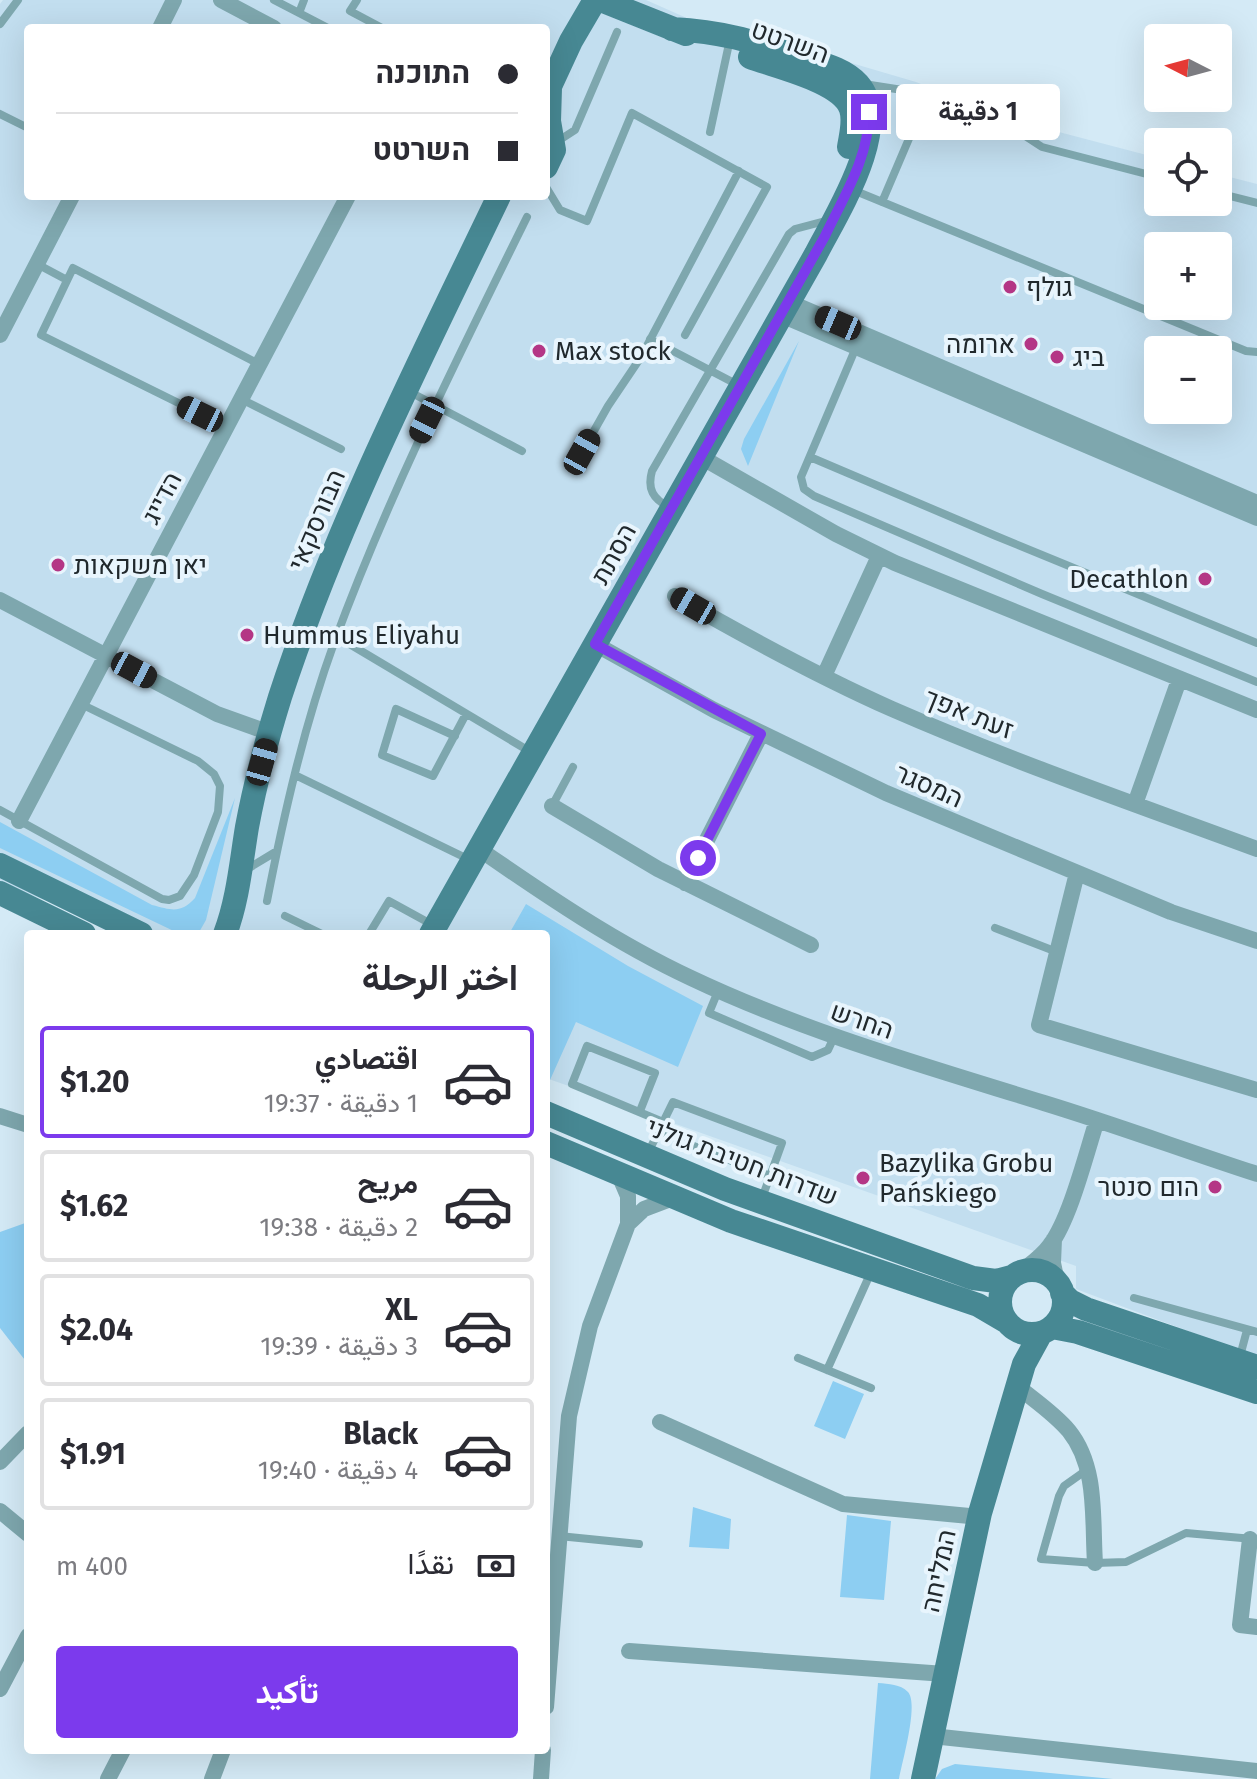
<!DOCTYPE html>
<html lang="ar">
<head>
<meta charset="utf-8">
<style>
	body { margin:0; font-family:"Fira Sans",Vazirmatn,Heebo,sans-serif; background:#f2f2f3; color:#2b2b33; direction:rtl; height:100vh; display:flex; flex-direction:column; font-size:30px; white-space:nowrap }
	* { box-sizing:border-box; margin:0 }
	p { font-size:26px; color:#7c7c81 }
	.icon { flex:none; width:44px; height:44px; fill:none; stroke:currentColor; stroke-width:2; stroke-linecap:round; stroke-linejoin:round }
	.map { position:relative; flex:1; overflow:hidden; direction:ltr }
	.details { position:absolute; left:24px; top:930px; width:526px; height:824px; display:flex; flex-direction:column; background:#fff; border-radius:8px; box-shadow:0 8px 32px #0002; direction:rtl }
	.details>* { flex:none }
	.top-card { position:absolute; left:24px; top:24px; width:526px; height:176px; border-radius:8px; box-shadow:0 8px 32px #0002; direction:rtl; display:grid; align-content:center; height:176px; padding:0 32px; background:#fff }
	.needle { width:52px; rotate:276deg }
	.controls { position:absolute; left:1144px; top:24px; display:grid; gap:16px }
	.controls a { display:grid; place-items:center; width:88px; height:88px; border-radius:8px; background:#fff; box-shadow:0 8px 32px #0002; font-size:40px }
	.end { position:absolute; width:36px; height:36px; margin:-18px; border:10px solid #7c3aed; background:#fff; box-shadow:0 0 0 4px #fff }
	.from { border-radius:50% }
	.bubble { position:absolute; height:56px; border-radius:8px; background:#fff; box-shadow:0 8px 32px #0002; font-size:26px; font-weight:700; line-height:56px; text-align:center; direction:rtl }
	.car { position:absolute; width:24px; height:48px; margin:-24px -12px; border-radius:10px; box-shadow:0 0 6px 2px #0007; background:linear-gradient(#222 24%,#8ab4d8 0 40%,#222 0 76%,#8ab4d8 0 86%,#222 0) }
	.top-card b { display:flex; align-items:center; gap:28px; height:76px; font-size:30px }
	.top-card b+b { border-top:2px solid #e1e1e2 }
	.top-card i { width:20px; height:20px; background:#2b2b33 }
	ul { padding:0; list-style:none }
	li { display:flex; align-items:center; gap:24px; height:112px; margin:0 16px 12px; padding:0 16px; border:4px solid #e1e1e2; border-radius:8px }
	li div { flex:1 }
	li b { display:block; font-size:30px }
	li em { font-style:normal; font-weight:700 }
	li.current { border-color:#7c3aed }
	li>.icon { width:72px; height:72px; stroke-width:1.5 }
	h2 { padding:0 32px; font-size:36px; line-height:96px }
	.pay { display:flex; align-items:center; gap:20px; height:88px; padding:0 32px; font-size:30px }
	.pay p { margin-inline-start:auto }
	.primary-button { display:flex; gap:16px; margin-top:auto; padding:16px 32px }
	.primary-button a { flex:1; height:92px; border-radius:8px; background:#7c3aed; color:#fff; font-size:32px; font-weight:700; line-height:92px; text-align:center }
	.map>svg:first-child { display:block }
</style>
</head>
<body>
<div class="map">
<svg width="1257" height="1779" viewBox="0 0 1257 1779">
	<rect width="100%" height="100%" fill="#d4eaf6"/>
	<path fill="#c2deef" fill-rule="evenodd" d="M 3,0 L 646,0 L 689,19 L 725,26 L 916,82 L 1006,118 L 1158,158 L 1158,202 L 1218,202 L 1218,174 L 1257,184 L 1257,1357 L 1076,1289 L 1076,1266 L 546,1078 L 546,934 L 141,934 L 0,884 L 0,4 ZM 28,28 L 546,28 L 546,196 L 28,196 ZM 1158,246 L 1218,246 L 1218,306 L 1158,306 ZM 1158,350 L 1218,350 L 1218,410 L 1158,410 Z"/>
	<path fill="#8dcef2" d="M 799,341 L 748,466 L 741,449 L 744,439 Z
		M 235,798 L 206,920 L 198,934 L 180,934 L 0,848 L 0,822 L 152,905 C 172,910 180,914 195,898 Z
		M 526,904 L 628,966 L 703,1006 L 678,1067 L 576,1022 L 546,1089 L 546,934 L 509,934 Z
		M 28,1222 L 28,1364 L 0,1328 L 0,1232 Z
		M 833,1381 L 864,1394 L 845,1439 L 814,1426 Z
		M 693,1507 L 731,1519 L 729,1549 L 689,1547 Z
		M 847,1515 L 891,1521 L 884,1600 L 840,1597 Z
		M 878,1683 C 889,1684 900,1684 908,1692 C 919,1704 902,1762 899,1779 L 870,1779 Z
		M 955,1764 L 1113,1779 L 935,1779 L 942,1769 Z"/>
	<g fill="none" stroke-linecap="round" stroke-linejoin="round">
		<path stroke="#7ea7ae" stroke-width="8" d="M 274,0 L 328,28
			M 357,0 L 350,11 L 382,28
			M 299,13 L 304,0
			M 0,24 L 18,0
			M 864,84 L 928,94 L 1007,124 L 1042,147 L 1158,177
			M 0,114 L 28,128
			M 710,132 L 730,39
			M 555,143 L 575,130 L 617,32
			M 546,187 L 560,210 L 587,221 L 632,113 L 767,187 L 685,335
			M 853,190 L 1246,351 L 1257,352
			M 1218,193 L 1257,203
			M 882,202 L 928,94
			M 37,264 L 67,280
			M 650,339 L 740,386
			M 857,345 L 801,477 L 804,489 L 814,496 L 1042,594 L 1257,682
			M 410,392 L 522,451
			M 241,399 L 341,449
			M 227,427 L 41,335 L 73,268 L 259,364
			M 582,452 L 608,406 L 641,357 L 739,171
			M 810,457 L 996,536 L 1257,643
			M 669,507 C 653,499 647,489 652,471 L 789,234 L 795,229 L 829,220
			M 305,631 L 333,644
			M 336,636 L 529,751
			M 455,736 L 396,709 L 382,755 L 433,776 L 466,714
			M 295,775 L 468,859
			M 552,806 L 573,767
			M 0,810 L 162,899 L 169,900 L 180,896 L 194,875 L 218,812 L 220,786 L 214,774 L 198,761 L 81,704
			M 244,871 L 277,851
			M 267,901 C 284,814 304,726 334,643 C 388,496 458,357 527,217
			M 285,916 L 322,934
			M 995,928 L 1057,952
			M 369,934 L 389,901 L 431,924
			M 718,991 L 709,1013 L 812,1057 L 828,1050 L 834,1037
			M 640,1111 L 655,1073 L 587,1046 L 572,1084 L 663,1122
			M 658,1132 L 770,1176
			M 648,1153 L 673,1102 L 782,1143 L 761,1201
			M 1134,1298 L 1257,1332
			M 798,1358 L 871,1388
			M 1239,1360 L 1247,1330
			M 827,1370 L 871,1272
			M 1088,1469 L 1064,1486 L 1059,1496 L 1041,1559 L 1095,1563 L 1126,1562 L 1186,1533 L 1253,1539
			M 559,1536 L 639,1544"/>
		<path stroke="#7ea7ae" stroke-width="16" d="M 221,0 L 274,28
			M 160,28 L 174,0
			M 789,302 L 1257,503
			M 781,315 L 1257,518
			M 0,335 L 72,196
			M 701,457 L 836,534 L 895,563 L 1257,710
			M 675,596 C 746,637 818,676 892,709 C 1011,761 1135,804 1257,849
			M 0,600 L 217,714 L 270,733
			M 595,644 L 714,710 L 886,793 L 1171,912 L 1257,941
			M 824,676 L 879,556
			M 1135,804 L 1179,680
			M 552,806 L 658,869 L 811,945
			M 19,821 L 348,196
			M 479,849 C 547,896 616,943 691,978 C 805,1032 925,1066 1044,1103 C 1116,1125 1186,1151 1257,1174
			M 1077,873 L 1039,1025 L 1257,1090
			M 685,883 L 761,734
			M 0,1116 L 28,1125
			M 628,1224 L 644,1209 L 673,1198
			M 1054,1239 L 1053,1263 L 1057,1282
			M 1022,1271 C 1032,1263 1043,1255 1050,1245 C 1070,1219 1086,1154 1097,1120
			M 1017,1386 C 1034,1400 1055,1414 1069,1431 C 1098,1467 1092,1519 1095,1563
			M 660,1422 L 843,1504 L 980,1517
			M 0,1462 L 28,1433
			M 0,1511 L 28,1534
			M 1250,1539 L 1240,1625 L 1257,1627
			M 629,1651 L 945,1674
			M 0,1689 L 28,1636
			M 546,1707 L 569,1416 L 590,1326 L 628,1224 L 628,1196 L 619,1175
			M 932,1736 L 1257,1771
			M 108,1779 L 123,1750
			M 212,1779 L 223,1750
			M 541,1779 L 543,1750"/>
		<path stroke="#478893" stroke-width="24" d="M 601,0 L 686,34
			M 750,57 C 776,67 842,81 851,109 C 855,121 851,134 849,147
			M 546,95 L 571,41 L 595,0
			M 546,167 L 554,150 L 549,121 L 550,88
			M 0,865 L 141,934
			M 0,893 L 84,934
			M 225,934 C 238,900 241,863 247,827 C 255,784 267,739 280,697 C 337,523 420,361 499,196
			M 431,934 L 816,254 C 836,215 894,125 858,84 C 843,67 817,63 797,56 C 750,40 722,32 672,29
			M 546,1113 L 725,1189 L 973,1278 L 996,1281 L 1011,1277
			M 546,1143 L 731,1221 L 978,1305 L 1007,1322
			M1000 1302a32 32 0 1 1 64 0a32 32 0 1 1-64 0Z
			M 1062,1293 L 1070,1301 L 1086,1309 L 1257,1367
			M 1052,1327 L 1078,1332 L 1257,1392
			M 923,1779 L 980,1513 L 1024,1364 L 1041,1333"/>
	</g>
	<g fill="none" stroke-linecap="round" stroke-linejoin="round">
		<path stroke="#7c3aed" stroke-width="10" d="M 698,858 L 761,734 L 595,644 L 825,236 C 844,196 869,158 869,112"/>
	</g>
	<g fill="#b43685" stroke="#e8f5fd" stroke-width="3">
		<circle cx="1010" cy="287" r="8"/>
		<circle cx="1031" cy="344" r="8"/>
		<circle cx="539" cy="351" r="8"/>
		<circle cx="1057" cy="357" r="8"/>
		<circle cx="58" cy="565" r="8"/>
		<circle cx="1205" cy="579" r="8"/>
		<circle cx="247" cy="635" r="8"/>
		<circle cx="863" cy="1178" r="8"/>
		<circle cx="1215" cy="1187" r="8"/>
	</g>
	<g text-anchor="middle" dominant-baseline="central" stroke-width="8" stroke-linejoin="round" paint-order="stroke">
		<g font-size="26" fill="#21292d" stroke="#e8f5fd">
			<text transform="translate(790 42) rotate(20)">השרטט</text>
			<text transform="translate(162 498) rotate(-62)">הדייג</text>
			<text transform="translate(317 520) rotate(-67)">הבורסקאי</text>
			<text transform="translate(614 554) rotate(-61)">הסתת</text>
			<text transform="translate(969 714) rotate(22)">זעת אפך</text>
			<text transform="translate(929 786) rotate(24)">המסגר</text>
			<text transform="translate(862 1021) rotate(19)">החרש</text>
			<text transform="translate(742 1162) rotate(21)">שדרות חטיבת גולני</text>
			<text transform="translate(939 1571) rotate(-78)">המליחה</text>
		</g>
		<g font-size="26" fill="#21292d" stroke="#e8f5fd" text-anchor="start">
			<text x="1026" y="287">גולף</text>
			<text x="1015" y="344" text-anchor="end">ארומה</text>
			<text x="555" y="351">Max stock</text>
			<text x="1073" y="357">ביג</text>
			<text x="74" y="565">יאן משקאות</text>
			<text x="1189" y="579" text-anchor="end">Decathlon</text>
			<text x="263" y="635">Hummus Eliyahu</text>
			<text x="879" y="1163">Bazylika Grobu<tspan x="879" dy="30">Pańskiego</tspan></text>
			<text x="1199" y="1187" text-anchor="end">הום סנטר</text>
		</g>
	</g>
</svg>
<div class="controls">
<a><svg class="needle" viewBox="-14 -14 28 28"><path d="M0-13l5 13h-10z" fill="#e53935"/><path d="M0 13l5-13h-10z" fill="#7c7c81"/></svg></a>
<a><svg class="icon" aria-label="locate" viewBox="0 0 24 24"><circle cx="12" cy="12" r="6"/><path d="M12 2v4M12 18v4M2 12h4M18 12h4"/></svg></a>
<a>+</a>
<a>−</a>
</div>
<i class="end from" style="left:698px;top:858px"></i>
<i class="end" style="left:869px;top:112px"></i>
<div class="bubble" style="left:896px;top:84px;width:164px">1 دقيقة</div>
<i class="car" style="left:838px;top:323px;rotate:293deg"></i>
<i class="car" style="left:200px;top:414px;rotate:296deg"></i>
<i class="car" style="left:427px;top:420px;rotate:206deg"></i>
<i class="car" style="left:582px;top:452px;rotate:29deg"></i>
<i class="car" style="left:693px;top:606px;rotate:300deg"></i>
<i class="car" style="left:134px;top:670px;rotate:118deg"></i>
<i class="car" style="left:262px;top:762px;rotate:16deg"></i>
<div class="top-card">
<b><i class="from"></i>התוכנה</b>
<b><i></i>השרטט</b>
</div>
<section class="details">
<h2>اختر الرحلة</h2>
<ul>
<li class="current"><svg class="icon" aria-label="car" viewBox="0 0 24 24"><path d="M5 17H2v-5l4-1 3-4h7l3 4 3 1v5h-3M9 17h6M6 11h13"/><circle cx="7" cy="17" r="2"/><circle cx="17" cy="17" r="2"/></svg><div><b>اقتصادي</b><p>1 دقيقة · 19:37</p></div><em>$1.20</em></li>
<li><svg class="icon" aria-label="car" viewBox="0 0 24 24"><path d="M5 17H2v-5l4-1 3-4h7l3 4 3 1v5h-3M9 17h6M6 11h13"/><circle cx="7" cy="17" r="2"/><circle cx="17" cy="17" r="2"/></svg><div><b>مريح</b><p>2 دقيقة · 19:38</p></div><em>$1.62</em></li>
<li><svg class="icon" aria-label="car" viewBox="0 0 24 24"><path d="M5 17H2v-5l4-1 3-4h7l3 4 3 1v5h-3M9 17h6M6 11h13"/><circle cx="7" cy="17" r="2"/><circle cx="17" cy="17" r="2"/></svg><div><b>XL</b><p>3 دقيقة · 19:39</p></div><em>$2.04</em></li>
<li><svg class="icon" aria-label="car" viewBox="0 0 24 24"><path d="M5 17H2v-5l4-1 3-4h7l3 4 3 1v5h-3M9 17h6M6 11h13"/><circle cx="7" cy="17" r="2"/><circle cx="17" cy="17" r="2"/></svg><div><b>Black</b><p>4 دقيقة · 19:40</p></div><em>$1.91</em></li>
</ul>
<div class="pay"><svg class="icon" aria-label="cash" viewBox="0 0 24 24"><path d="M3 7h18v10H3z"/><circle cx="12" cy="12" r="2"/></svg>نقدًا<p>400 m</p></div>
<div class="primary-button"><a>تأكيد</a></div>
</section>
</div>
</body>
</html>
